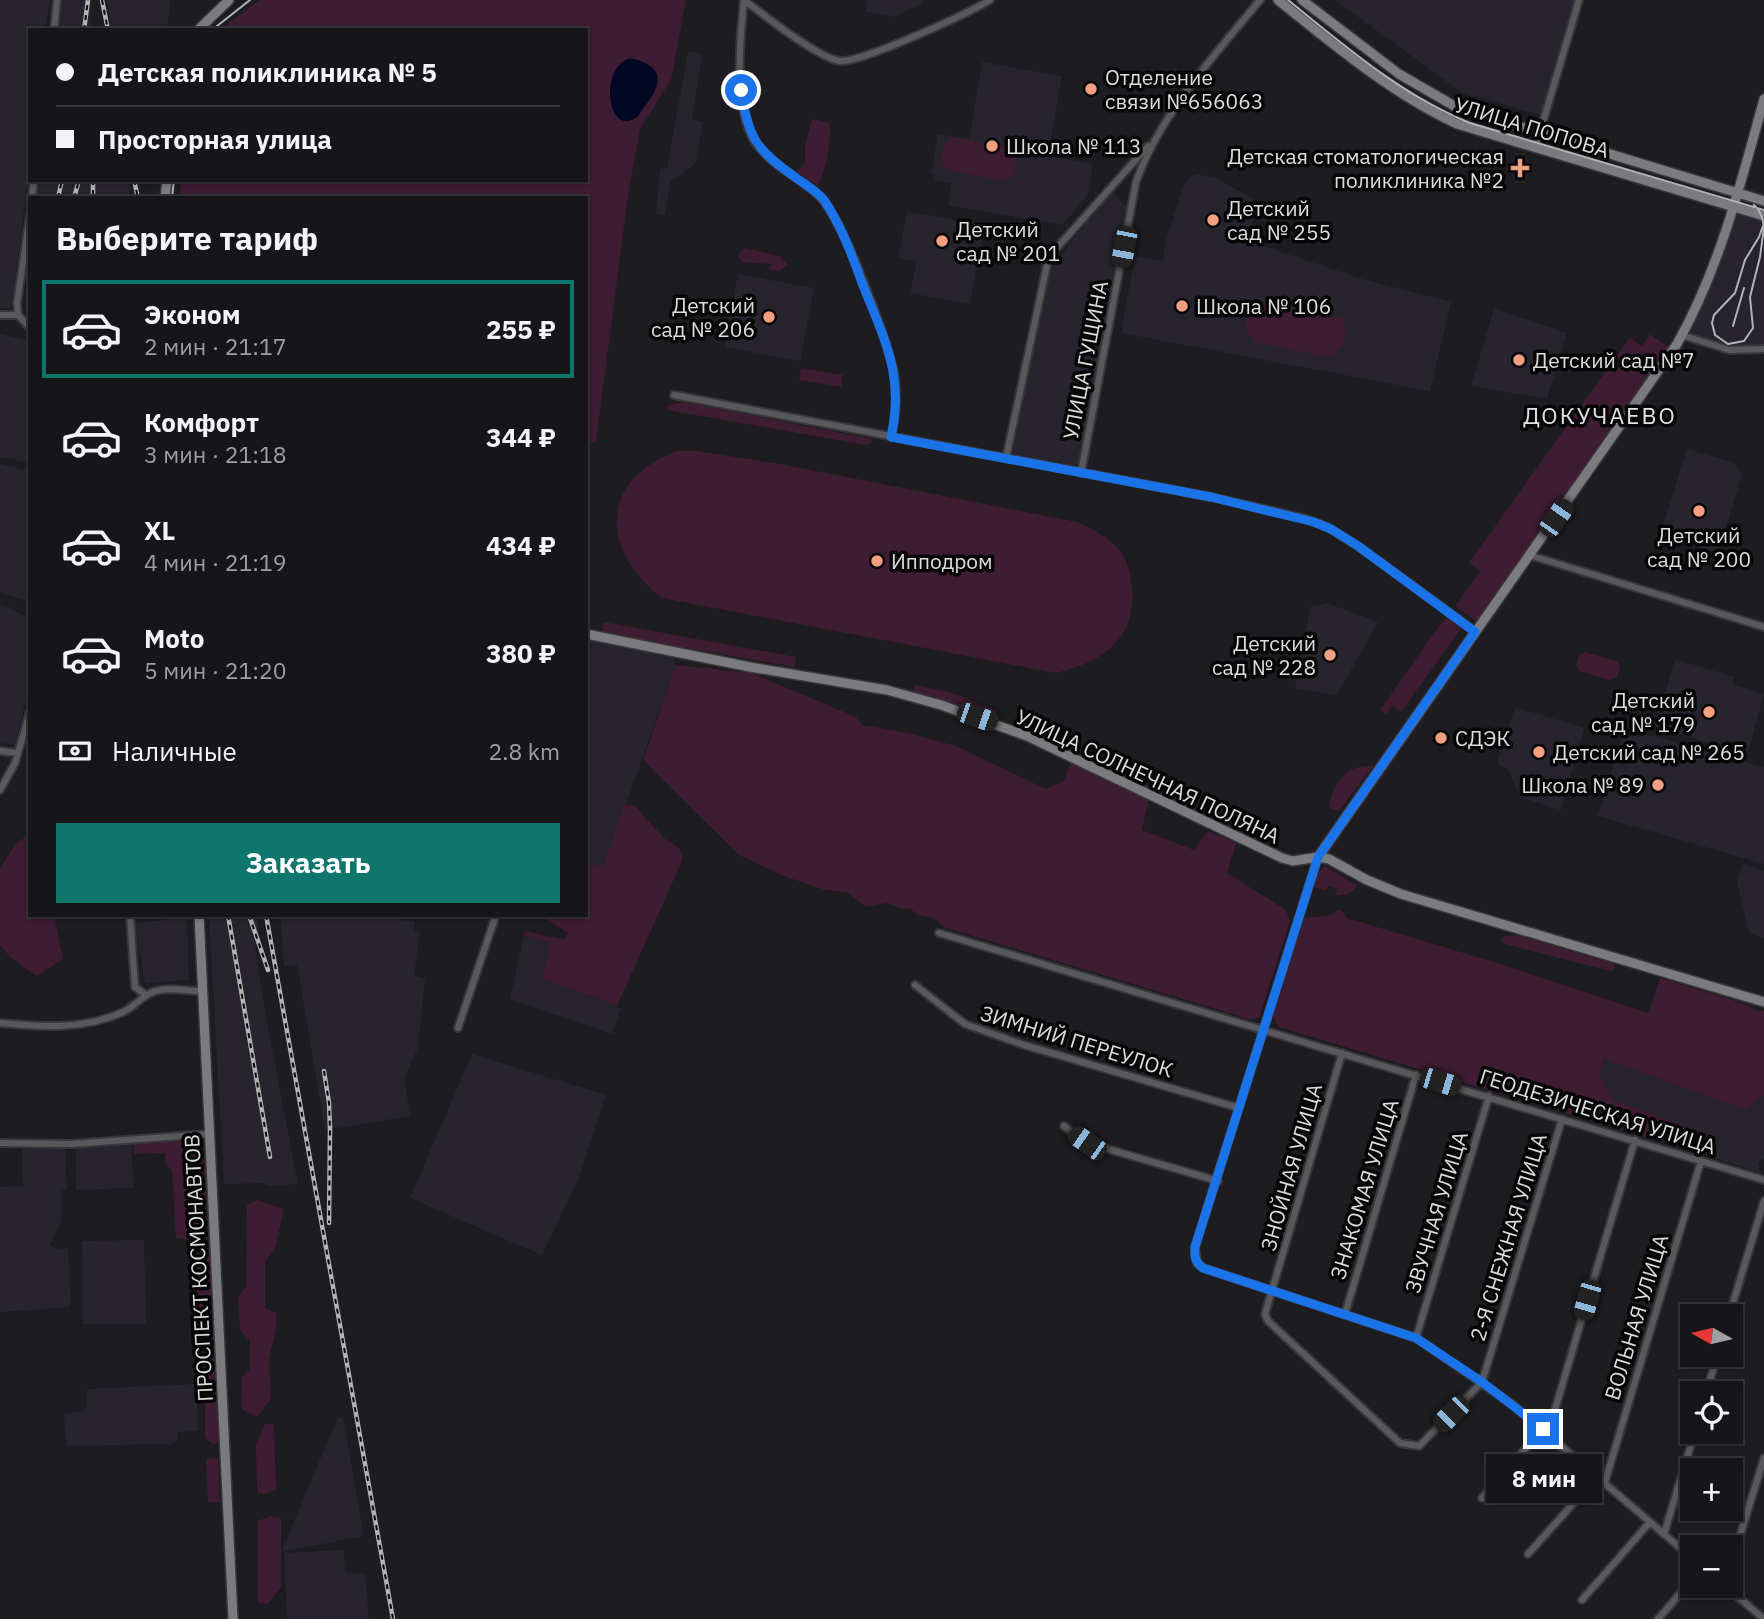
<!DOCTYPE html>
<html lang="ru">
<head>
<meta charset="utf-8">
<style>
	body { margin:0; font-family:"IBM Plex Sans",sans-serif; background:#1f1e21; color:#f1f3f6; height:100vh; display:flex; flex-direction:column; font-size:26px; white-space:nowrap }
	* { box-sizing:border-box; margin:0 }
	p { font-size:23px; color:#9e9fa2 }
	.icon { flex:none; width:38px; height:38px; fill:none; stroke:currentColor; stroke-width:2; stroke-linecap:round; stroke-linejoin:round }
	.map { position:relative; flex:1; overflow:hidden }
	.details { position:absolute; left:28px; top:196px; width:560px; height:721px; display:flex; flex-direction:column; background:#161518; border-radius:0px; box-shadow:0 2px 5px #0004,0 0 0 2px #353437 }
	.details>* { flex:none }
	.banner { position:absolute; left:28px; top:28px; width:560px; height:154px; border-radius:0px; box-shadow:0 2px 5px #0004,0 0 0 2px #353437; display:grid; align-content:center; height:154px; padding:0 28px; background:#161518 }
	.needle { width:46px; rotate:278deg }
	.controls { position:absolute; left:1680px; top:1304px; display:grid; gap:14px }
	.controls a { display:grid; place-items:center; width:63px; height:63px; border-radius:0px; background:#161518; box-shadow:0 2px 5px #0004,0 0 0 2px #353437; font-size:35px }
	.end { position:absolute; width:32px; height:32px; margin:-16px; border:9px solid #1a73e8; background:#fff; box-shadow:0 0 0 4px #fff }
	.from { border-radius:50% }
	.bubble { position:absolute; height:49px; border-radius:0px; background:#161518; box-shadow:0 2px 5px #0004,0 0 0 2px #353437; font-size:23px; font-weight:700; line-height:49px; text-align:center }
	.car { position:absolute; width:21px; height:42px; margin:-21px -10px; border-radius:9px; box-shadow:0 0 5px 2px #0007; background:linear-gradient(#222 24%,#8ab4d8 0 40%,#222 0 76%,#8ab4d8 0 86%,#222 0) }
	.banner b { display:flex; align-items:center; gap:24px; height:66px; font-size:26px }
	.banner b+b { border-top:2px solid #353437 }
	.banner i { width:18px; height:18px; background:#f1f3f6 }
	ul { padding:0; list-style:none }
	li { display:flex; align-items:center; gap:21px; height:98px; margin:0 14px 10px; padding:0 14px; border:4px solid transparent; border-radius:0px }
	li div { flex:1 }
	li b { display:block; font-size:26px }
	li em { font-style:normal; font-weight:700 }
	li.current { border-color:#0f766e }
	li>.icon { width:63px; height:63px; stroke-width:1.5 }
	h2 { padding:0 28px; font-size:32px; line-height:84px }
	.pay { display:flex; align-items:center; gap:18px; height:77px; padding:0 28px; font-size:26px }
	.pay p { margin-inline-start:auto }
	.cta { display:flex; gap:14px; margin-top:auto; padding:14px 28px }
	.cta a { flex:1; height:80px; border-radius:0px; background:#0f766e; color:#fff; font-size:28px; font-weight:700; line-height:80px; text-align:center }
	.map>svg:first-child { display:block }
</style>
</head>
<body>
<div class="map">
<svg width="1764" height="1619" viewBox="0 0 1764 1619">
	<rect width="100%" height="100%" fill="#1d1c20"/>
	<path fill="#27242d" d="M 0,0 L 50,0 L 45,30 L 30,30 L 30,165 L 11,309 L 0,308 Z
		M 62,0 L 91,0 L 90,30 L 58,30 Z
		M 107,0 L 170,0 L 167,30 L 111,30 Z
		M 867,0 L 924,0 L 918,6 L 893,17 L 865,12 Z
		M 1335,0 L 1577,0 L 1543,116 L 1461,92 Z
		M 688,51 L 702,54 L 692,119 L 703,122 L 695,164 L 670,182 L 665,215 L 656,214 L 660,169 L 667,169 Z
		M 982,62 L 1062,76 L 1048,156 L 1093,164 L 1087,197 L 1062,225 L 948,205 L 952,183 L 935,180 L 935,175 L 931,174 L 938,134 L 969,139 Z
		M 1196,174 L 1216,178 L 1254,199 L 1251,242 L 1362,279 L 1451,302 L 1430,391 L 1121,333 L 1135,256 L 1163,261 L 1165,244 L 1185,181 Z
		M 39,180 L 61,180 L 74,185 L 75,180 L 129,180 L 130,198 L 36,198 Z
		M 1111,190 L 1126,207 L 1077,469 L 1012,457 L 1046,275 Z
		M 907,211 L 985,225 L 970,304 L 910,293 L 917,261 L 898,258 Z
		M 1742,214 L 1764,221 L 1764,346 L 1729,349 L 1687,334 L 1732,223 L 1737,215 Z
		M 738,274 L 814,288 L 800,361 L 725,347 Z
		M 1494,309 L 1567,333 L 1547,399 L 1471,386 Z
		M 0,334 L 30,341 L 30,463 L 0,457 Z
		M 1687,449 L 1734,463 L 1742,475 L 1718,553 L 1660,535 Z
		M 0,464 L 30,471 L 30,601 L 0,593 Z
		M 1327,603 L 1378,622 L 1337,695 L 1295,688 L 1310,607 Z
		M 0,604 L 10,607 L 20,614 L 30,616 L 30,684 L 15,745 L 0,743 Z
		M 586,639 L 672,657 L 676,665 L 603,868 L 588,864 L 586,869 Z
		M 1675,659 L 1734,677 L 1733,684 L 1764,694 L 1747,755 L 1655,727 Z
		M 1515,707 L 1584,728 L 1561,810 L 1522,798 L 1507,768 L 1497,763 Z
		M 1624,728 L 1764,767 L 1764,864 L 1598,816 Z
		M 1742,864 L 1764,871 L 1764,938 L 1749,933 L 1737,882 Z
		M 209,915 L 256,915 L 260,939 L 255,946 L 265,1012 L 298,1184 L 267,1186 L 265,1183 L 224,1184 Z
		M 280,915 L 368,915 L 415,922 L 414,930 L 420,932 L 414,976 L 425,979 L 418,1048 L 404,1078 L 410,1116 L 325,1130 L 297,965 L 284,966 Z
		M 187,917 L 189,980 L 145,983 L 135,925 L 138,923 Z
		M 524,936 L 549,942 L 543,979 L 621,1008 L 612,1034 L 510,999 Z
		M 472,1054 L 606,1095 L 577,1183 L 542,1255 L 410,1198 Z
		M 1604,1059 L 1745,1110 L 1764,1095 L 1764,1158 L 1758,1163 L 1760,1173 L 1705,1155 L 1712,1145 L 1707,1135 L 1614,1100 L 1599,1076 Z
		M 131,1145 L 134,1188 L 76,1190 L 76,1147 Z
		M 65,1147 L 67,1190 L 61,1191 L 61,1221 L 50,1245 L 57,1249 L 68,1248 L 71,1307 L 0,1312 L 0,1187 L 23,1186 L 22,1149 Z
		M 144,1240 L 146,1324 L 83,1324 L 82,1241 Z
		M 197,1384 L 198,1431 L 178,1432 L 178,1440 L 172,1444 L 66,1446 L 64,1413 L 87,1411 L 87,1389 Z
		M 338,1417 L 343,1418 L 364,1536 L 281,1552 Z
		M 344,1550 L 345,1572 L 365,1575 L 369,1619 L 287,1619 L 284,1553 Z"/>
	<path fill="#3e1c32" d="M 260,0 L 686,0 L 671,80 L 640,129 L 628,196 L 596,442 L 586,441 L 586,198 L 179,198 L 182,180 L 586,180 L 586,30 L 219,30 Z
		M 812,119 L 828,122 C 834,131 825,177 817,186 L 797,172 L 805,162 L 805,145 Z
		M 952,137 L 1012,148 C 1020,161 1019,174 1005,181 L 947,170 L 941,161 C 942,151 943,143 952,137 Z
		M 745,248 L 780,256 L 788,265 L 779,271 L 768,269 L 772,264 L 743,262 L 739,258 L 739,253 Z
		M 1260,302 L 1344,319 C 1348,336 1345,350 1328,357 L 1255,342 C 1241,329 1243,311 1260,302 Z
		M 1650,334 L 1670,348 L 1476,621 L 1455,606 L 1480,571 L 1469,563 L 1630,337 L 1642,346 Z
		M 801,368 L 843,375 L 841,387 L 799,380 Z
		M 683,402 L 872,439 L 871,443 L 866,445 L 667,410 L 668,405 Z
		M 676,451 L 697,451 L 780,464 L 1077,522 C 1092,529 1110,537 1121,552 C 1128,561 1131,576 1132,587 C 1138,638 1101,663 1056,673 L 662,598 C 625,570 599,524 631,481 C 642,467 661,458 676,451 Z
		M 1446,616 L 1462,628 L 1401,712 L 1393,706 L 1386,714 L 1380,710 Z
		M 604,622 L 796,657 L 795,667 L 602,633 Z
		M 1585,652 L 1618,662 L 1620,667 L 1617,677 L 1610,680 L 1579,671 L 1576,665 L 1579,655 Z
		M 676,665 L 751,673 L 856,717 L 862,725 L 908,733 L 956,746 L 1046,789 L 1064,781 L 1071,762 L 1088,768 L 1149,798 L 1142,830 L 1194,850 L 1208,831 L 1236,843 L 1227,873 L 1286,910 L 1290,921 L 1259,1018 L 1249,1019 L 946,928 L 933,918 L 917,915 L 910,908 L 902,909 L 887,903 L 866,907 L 848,893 L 822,889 L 781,875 L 739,855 L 643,760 Z
		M 915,685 L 953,693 L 998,711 L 994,719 L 951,702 L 914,693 Z
		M 1374,765 L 1339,811 L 1330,808 C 1328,796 1340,775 1351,770 C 1358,766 1367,766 1374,765 Z
		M 624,805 L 635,806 L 664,838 L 679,848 L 683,859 L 617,1006 L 543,979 L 549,942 L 524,936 L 525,931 L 565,940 L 568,933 L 541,915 L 586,915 L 588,864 L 603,867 Z
		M 30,833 L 30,892 L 26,898 L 30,900 L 30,915 L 54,915 L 63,959 L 37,976 L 10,957 L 0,945 L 0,868 L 15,845 Z
		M 1324,866 L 1357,885 C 1352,894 1345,896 1335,895 L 1337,889 L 1329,886 L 1326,891 L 1314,887 L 1315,877 Z
		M 1340,909 L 1347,918 L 1497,963 L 1648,1013 L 1660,978 L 1739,1002 L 1759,1011 L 1764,1011 L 1764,1095 L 1745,1110 L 1604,1059 L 1599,1076 L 1614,1100 L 1708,1135 L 1712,1145 L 1705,1155 L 1279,1027 L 1273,1017 L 1304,918 L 1327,916 Z
		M 1516,935 L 1614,964 L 1615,970 L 1610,971 L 1505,944 L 1501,940 L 1504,936 Z
		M 194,1140 C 210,1154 206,1206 207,1227 L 204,1234 L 192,1231 L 187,1239 L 176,1238 L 172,1171 L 165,1163 L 165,1153 L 134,1154 L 134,1144 Z
		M 257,1200 L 284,1209 L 275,1248 L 265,1262 L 265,1308 L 276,1313 L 276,1328 L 269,1359 L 271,1399 L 257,1417 L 242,1410 L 241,1378 L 250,1369 L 250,1341 L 240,1330 L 238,1298 L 246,1286 L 247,1205 Z
		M 209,1250 C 209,1268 220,1318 194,1316 L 193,1287 L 197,1253 Z
		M 198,1324 L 205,1324 L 212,1330 L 219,1440 L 214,1445 L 205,1438 L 205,1354 L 203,1343 L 198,1341 L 195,1331 Z
		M 265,1424 L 274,1424 L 276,1490 L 265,1494 L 257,1492 L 256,1444 Z
		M 218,1458 L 220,1502 L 208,1502 L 206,1459 Z
		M 270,1516 L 281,1518 L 281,1587 L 268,1604 L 258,1603 L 258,1521 Z"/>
	<path fill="#020724" d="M 631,58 C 674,70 657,90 638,116 C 607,141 598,65 631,58 Z"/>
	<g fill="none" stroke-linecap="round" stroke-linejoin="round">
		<g stroke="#38373b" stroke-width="10">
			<path id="street" d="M 744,0 C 740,38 733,109 755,142 C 771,166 800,177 820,197 C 842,217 891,347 895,379 C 897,399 896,417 891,437
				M 744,0 C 764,15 818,58 840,61 C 861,63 969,13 990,0
				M 54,30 L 57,0
				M 1535,149 L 1579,0
				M 32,198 L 34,180
				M 0,315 L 18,315
				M 18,315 L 17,303 L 30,215
				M 18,315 L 30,328
				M 1682,335 L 1729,350 L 1764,349
				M 674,395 L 1211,497 L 1303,518 L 1327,527 L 1358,546 L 1475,631
				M 1006,458 L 1047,265 L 1055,250 L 1148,146
				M 1081,473 L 1136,182 C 1161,113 1213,57 1260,0
				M 1529,555 L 1764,627
				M 0,751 L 18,753
				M 0,790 L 15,763 L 30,712
				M 1318,857 L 1195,1247 L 1197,1263 L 1203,1268 L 1416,1338 L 1512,1404 L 1692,1558
				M 130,915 L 135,987 L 146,995
				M 939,933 L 1764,1180
				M 915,985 L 965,1024 L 1024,1045 L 1239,1108
				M 0,1023 C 43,1027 83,1030 123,1012 C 136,1006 145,992 160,990 C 173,987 189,992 203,991
				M 458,1028 L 496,915
				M 1342,1053 L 1265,1314 L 1268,1321 L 1400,1443 L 1419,1446 L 1482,1382 L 1562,1119
				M 1064,1126 L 1087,1143 L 1218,1181
				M 0,1143 L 71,1144 L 209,1134
				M 1345,1314 L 1416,1075
				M 1729,1316 L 1764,1201
				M 1416,1338 L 1489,1096
				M 1706,1393 L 1718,1354
				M 1548,1433 L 1635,1140
				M 1605,1482 L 1701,1161
				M 1482,1498 L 1543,1429
				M 1664,1534 L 1695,1432
				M 1528,1554 L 1598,1476
				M 1731,1565 L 1764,1458
				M 1725,1586 L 1764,1619
				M 1582,1600 L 1650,1522
				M 1658,1619 L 1692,1580"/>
		</g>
		<g stroke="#38373b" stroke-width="12">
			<path id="secondary" d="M 1278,0 C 1334,45 1391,93 1457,124 L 1764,216
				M 1302,0 L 1399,74 L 1456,107 L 1764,201
				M 198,30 L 229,0
				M 165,198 L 167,180
				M 586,634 L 750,667 L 887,690 L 941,705 L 1027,736 L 1282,858 L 1293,861 L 1318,857 L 1329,859 L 1367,880 L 1401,894 L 1764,1002
				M 1318,857 L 1677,344 C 1720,268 1741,182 1764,99
				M 199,915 L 233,1619"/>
		</g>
		<use href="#street" stroke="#59595b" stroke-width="6"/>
		<use href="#secondary" stroke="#7b7b7f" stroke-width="9"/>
		<path stroke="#b3b2b5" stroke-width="2" d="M 1288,0 C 1345,46 1401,95 1470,123 L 1764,210
			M 212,30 L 250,0
			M 172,198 L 174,180
			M 1754,205 C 1761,211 1763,218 1764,227 L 1760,257 L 1750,297 L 1753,328 L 1744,341 L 1728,344 L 1715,335 L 1712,323 L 1714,315 L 1735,293 L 1745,260 L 1759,237 L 1764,223
			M 1733,326 L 1744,288"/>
		<g stroke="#b3b2b5" stroke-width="4.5">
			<path id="rail" d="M 102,0 L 108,30
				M 84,30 L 88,0
				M 93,180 L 93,198
				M 134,180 L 138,198
				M 58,198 L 62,180
				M 74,198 L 79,180
				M 228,915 L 270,1157
				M 249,915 L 268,970
				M 266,915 L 393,1619
				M 324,1071 L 329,1103 L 330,1129 L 329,1223"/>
		</g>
		<use href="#rail" stroke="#070708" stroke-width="2" stroke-dasharray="5" stroke-linecap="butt"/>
	</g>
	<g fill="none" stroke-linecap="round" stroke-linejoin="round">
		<path stroke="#1a73e8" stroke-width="9" d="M 741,90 C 748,137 756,150 795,177 C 804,184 817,191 824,200 C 841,225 852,255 862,283 C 884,339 905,375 891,437 L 1211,497 L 1314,522 L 1331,529 L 1358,546 L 1475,632 L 1318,857 L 1195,1247 C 1194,1257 1195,1262 1203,1268 L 1416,1338 L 1482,1382 L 1543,1429"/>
	</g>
	<g fill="#f39f82" stroke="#070708" stroke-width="2.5">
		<circle cx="1091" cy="89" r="7"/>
		<circle cx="992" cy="146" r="7"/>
		<path d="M1516.5 157.5h7v7h7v7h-7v7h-7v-7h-7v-7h7z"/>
		<circle cx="1213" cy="220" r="7"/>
		<circle cx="942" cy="241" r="7"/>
		<circle cx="1182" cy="306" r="7"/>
		<circle cx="769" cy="317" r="7"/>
		<circle cx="1519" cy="360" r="7"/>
		<circle cx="1699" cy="511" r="7"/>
		<circle cx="877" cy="561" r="7"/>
		<circle cx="1330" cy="655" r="7"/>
		<circle cx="1709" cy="712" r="7"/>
		<circle cx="1441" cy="738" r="7"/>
		<circle cx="1539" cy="752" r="7"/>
		<circle cx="1658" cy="785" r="7"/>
	</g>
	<g text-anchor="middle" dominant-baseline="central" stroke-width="7" stroke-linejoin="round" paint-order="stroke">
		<g font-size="21" fill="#dddcdf" stroke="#070708" text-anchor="start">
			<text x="1105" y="77">Отделение<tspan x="1105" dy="24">связи №656063</tspan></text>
			<text x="1006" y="146">Школа № 113</text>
			<text x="1504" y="156" text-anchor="end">Детская стоматологическая<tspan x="1504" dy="24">поликлиника №2</tspan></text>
			<text x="1227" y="208">Детский<tspan x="1227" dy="24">сад № 255</tspan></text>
			<text x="956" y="229">Детский<tspan x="956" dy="24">сад № 201</tspan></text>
			<text x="755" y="305" text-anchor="end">Детский<tspan x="755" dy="24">сад № 206</tspan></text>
			<text x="1196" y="306">Школа № 106</text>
			<text x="1533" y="360">Детский сад №7</text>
			<text x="1699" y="535" text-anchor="middle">Детский<tspan x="1699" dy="24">сад № 200</tspan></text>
			<text x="891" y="561">Ипподром</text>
			<text x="1316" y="643" text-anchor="end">Детский<tspan x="1316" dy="24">сад № 228</tspan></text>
			<text x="1695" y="700" text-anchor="end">Детский<tspan x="1695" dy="24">сад № 179</tspan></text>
			<text x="1455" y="738">СДЭК</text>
			<text x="1553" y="752">Детский сад № 265</text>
			<text x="1644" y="785" text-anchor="end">Школа № 89</text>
		</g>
		<g font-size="21" fill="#dddcdf" stroke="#070708">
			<text transform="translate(1532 127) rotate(17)">УЛИЦА ПОПОВА</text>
			<text transform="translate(1085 360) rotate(-79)">УЛИЦА ГУЩИНА</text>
			<text transform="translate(1148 776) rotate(25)">УЛИЦА СОЛНЕЧНАЯ ПОЛЯНА</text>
			<text transform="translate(1077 1041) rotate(17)">ЗИМНИЙ ПЕРЕУЛОК</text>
			<text transform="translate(1598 1111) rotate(17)">ГЕОДЕЗИЧЕСКАЯ УЛИЦА</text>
			<text transform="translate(1291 1167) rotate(-74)">ЗНОЙНАЯ УЛИЦА</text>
			<text transform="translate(1364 1189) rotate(-73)">ЗНАКОМАЯ УЛИЦА</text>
			<text transform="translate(1436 1212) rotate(-73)">ЗВУЧНАЯ УЛИЦА</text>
			<text transform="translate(1508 1237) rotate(-73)">2-Я СНЕЖНАЯ УЛИЦА</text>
			<text transform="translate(198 1268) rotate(-93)">ПРОСПЕКТ КОСМОНАВТОВ</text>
			<text transform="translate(1636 1317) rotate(-73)">ВОЛЬНАЯ УЛИЦА</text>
		</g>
		<g font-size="23" letter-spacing="2" fill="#e3e1e6" stroke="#070708">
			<text x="1600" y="415">ДОКУЧАЕВО</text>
		</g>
	</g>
</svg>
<div class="controls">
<a><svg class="needle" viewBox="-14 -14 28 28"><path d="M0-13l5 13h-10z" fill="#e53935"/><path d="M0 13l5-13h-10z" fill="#9e9fa2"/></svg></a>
<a><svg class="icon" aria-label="locate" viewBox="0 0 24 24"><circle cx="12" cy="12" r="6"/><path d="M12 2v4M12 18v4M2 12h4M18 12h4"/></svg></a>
<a>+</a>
<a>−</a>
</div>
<i class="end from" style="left:741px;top:90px"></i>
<i class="end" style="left:1543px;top:1429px"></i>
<div class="bubble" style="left:1486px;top:1454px;width:116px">8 мин</div>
<i class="car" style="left:1124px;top:247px;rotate:191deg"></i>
<i class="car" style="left:1556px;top:518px;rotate:35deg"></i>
<i class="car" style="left:977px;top:717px;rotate:109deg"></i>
<i class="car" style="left:1440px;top:1082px;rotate:107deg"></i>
<i class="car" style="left:1087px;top:1143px;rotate:305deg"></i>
<i class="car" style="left:1587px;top:1300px;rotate:196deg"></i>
<i class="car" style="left:1451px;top:1414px;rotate:225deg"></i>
<div class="banner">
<b><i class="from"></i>Детская поликлиника № 5</b>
<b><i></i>Просторная улица</b>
</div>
<section class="details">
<h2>Выберите тариф</h2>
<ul>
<li class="current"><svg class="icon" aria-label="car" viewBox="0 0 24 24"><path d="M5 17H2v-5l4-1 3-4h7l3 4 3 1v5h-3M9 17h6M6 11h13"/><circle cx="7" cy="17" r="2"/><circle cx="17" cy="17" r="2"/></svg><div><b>Эконом</b><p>2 мин · 21:17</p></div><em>255 ₽</em></li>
<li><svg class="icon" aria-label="car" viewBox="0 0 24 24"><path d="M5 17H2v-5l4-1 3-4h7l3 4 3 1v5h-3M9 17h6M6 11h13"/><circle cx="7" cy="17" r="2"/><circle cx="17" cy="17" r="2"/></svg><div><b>Комфорт</b><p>3 мин · 21:18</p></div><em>344 ₽</em></li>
<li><svg class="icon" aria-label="car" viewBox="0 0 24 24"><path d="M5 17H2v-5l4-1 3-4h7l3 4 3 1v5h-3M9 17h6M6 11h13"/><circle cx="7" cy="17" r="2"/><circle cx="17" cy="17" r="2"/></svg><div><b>XL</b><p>4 мин · 21:19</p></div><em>434 ₽</em></li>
<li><svg class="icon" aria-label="car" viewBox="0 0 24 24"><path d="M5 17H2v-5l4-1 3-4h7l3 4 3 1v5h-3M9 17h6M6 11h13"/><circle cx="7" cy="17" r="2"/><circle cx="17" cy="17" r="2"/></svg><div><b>Moto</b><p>5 мин · 21:20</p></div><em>380 ₽</em></li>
</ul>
<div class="pay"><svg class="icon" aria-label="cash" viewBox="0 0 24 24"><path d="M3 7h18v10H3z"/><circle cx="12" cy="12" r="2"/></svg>Наличные<p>2.8 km</p></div>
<div class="cta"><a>Заказать</a></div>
</section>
</div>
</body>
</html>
